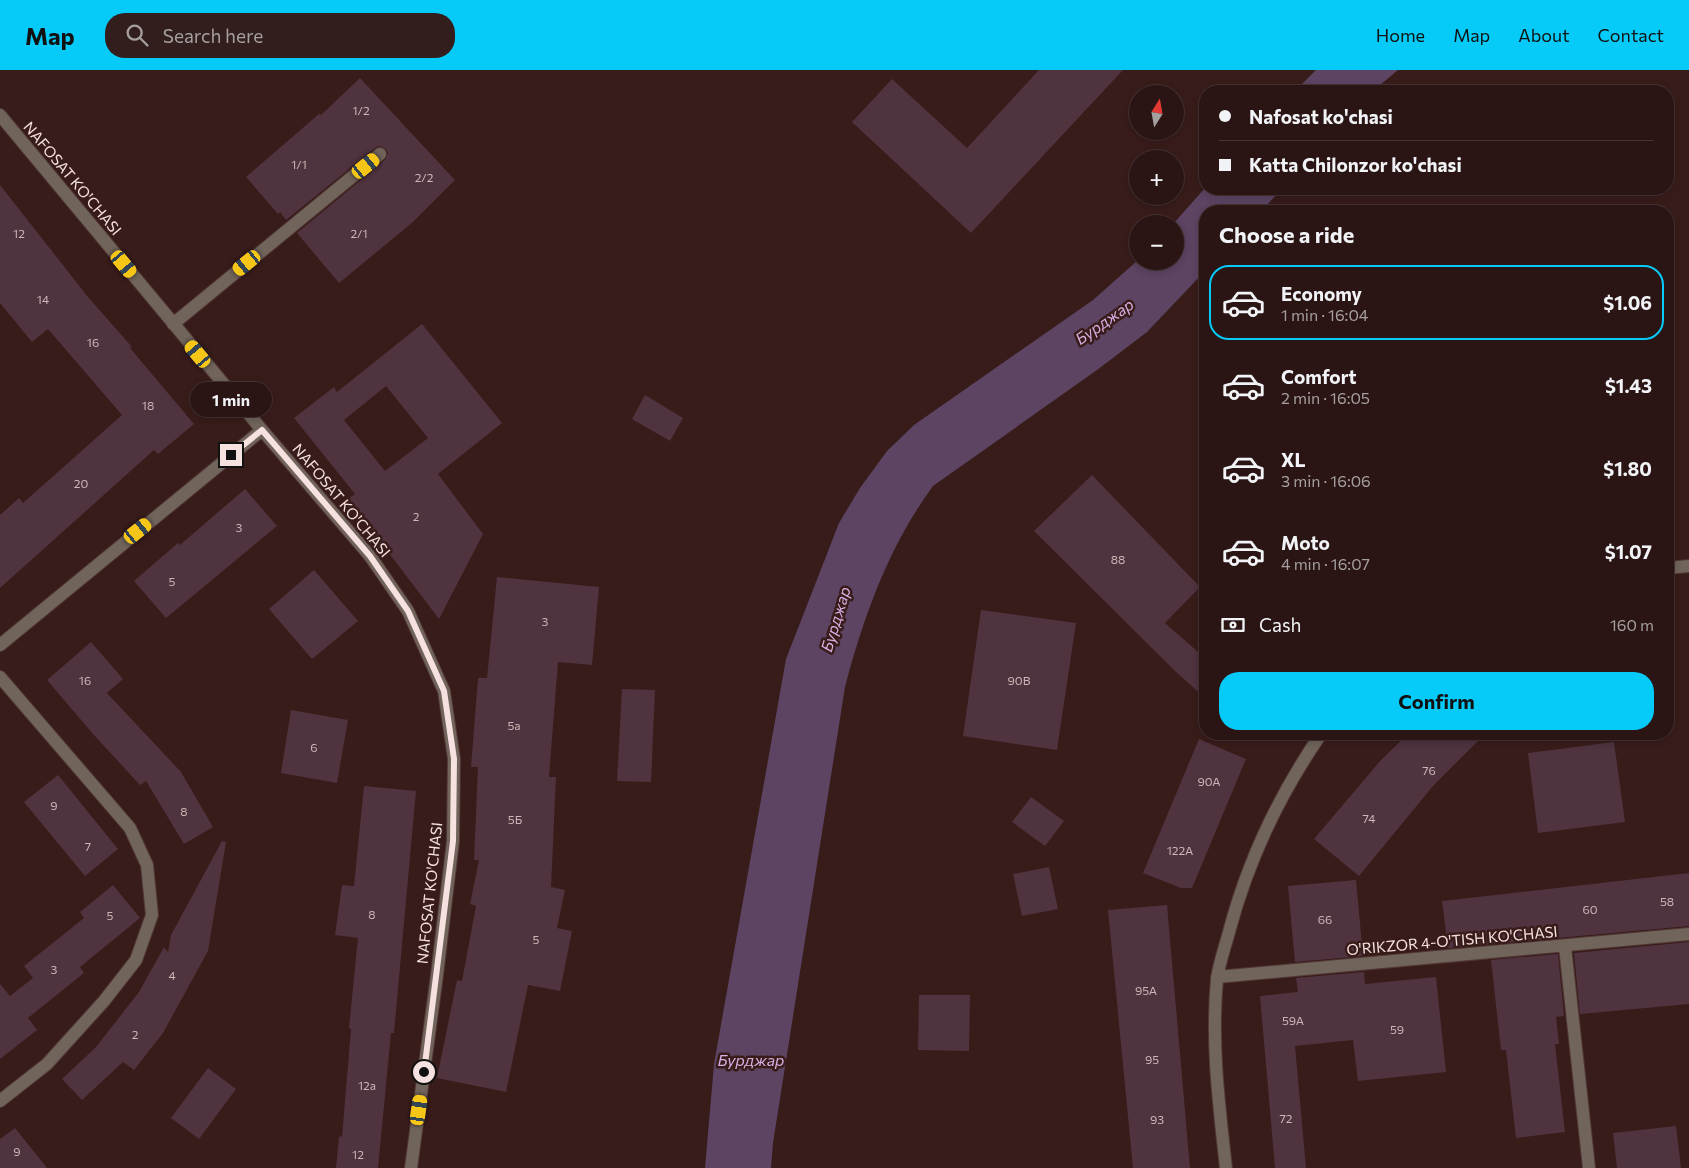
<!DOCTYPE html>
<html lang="en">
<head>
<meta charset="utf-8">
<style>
	body { margin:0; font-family:Commissioner,sans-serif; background:#321e1d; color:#f1f3f6; height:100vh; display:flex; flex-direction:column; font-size:19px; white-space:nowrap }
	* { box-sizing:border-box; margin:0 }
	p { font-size:16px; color:#a59fa0 }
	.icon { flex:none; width:28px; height:28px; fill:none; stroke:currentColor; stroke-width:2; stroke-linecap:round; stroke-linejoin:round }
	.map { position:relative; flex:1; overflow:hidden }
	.side { position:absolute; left:1199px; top:135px; width:475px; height:535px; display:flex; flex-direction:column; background:#2a1514; border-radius:20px; box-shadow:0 2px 8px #0003,0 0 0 1px #463434 }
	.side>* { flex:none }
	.banner { position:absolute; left:1199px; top:15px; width:475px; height:110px; border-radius:20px; box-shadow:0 2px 8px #0003,0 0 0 1px #463434; display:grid; align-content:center; height:110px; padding:0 20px; background:#2a1514 }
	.needle { width:32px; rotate:11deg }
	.fabs { position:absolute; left:1129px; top:15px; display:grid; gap:10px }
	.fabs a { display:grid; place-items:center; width:55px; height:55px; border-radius:50%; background:#2a1514; box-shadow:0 2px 8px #0003,0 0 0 1px #463434; font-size:25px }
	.end { position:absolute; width:22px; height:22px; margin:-11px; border:6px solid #f5e1df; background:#111; box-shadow:0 0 0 2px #111 }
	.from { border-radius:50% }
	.bubble { position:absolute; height:35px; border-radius:18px; background:#2a1514; box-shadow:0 2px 8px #0003,0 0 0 1px #463434; font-size:16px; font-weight:700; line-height:35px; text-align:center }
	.car { position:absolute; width:15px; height:30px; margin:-15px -8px; border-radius:6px; box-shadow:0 0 4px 1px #0007; background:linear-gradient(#f5c518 24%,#345 0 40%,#f5c518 0 76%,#345 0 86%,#f5c518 0) }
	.banner b { display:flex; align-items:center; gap:18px; height:48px; font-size:19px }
	.banner b+b { border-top:1px solid #463434 }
	.banner i { width:12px; height:12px; background:#f1f3f6 }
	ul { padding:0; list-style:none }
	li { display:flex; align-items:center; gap:15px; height:75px; margin:0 10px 8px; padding:0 10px; border:2px solid transparent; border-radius:20px }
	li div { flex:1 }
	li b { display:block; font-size:19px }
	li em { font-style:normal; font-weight:700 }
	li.active { border-color:#06cbf9 }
	li>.icon { width:45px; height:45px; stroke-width:1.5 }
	h2 { padding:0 20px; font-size:22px; line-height:60px }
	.pay { display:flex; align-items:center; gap:12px; height:55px; padding:0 20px; font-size:19px }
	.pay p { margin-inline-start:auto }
	.cta { display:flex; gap:10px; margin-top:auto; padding:10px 20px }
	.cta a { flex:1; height:58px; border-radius:20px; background:#06cbf9; color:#111; font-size:20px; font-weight:700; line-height:58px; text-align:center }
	header { display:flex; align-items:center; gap:30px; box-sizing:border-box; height:70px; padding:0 25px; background:#06cbf9; color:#111 }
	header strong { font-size:24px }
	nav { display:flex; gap:28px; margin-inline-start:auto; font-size:18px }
	.search { width:350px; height:45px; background:#321e1d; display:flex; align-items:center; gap:12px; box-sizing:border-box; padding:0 18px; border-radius:20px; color:#a59fa0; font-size:19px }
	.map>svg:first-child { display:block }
</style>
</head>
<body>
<header>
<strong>Map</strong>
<div class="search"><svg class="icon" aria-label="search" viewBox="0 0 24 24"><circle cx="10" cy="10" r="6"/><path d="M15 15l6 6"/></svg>Search here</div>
<nav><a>Home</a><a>Map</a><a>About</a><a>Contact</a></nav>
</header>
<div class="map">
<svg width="1689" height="1098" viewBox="0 0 1689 1098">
	<rect width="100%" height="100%" fill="#381c1a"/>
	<path fill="#5c4462" d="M 1316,0 L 1398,0 L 1373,21 L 1295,21 Z
		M 1205,118 L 1282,119 L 1261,141 L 1205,141 L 1205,201 L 1147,262 L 1097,300 L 933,416 C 889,476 864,545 845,617 L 773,1073 L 771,1098 L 705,1098 L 714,994 L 786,589 L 839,453 L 860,418 L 887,381 L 914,355 L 1093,230 L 1137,191 L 1175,191 L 1175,154 L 1173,154 Z"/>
	<path fill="#4f333f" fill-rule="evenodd" d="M 1039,0 L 1123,0 L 971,163 L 852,52 L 892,9 L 967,78 Z
		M 360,8 L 455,110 L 413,152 L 339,213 L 297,163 L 385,90 L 388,83 L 386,79 L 379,76 L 375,78 L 286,150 L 280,142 L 278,144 L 246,107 L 319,44 L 321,45 Z
		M 0,115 L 88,227 L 132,277 L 130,278 L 194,354 L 158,384 L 154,380 L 0,518 L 0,445 L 19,428 L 23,433 L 122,345 L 48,259 L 32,272 L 0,233 Z
		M 422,254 L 502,353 L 438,404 L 483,464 L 439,549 L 348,429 L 355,424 L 294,348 L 334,317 L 337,322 ZM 386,316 L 428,368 L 385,401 L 344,350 Z
		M 645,325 L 683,348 L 670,371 L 632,349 Z
		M 1092,405 L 1200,517 L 1165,553 L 1205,588 L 1205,628 L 1174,600 L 1034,461 Z
		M 245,419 L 277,456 L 166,548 L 134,511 L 178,473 L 180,475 Z
		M 314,500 L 358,551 L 312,589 L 269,539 Z
		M 497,507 L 599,517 L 592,595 L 558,592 L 549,707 L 556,707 L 551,817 L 565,820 L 557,858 L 572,861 L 560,921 L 528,915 L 506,1022 L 437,1008 L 457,910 L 462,911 L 476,836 L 470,834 L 479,790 L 474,790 L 478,697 L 471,697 L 478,608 L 487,608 Z
		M 981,540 L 1076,553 L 1057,680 L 963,666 Z
		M 91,572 L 123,609 L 107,623 L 181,702 L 213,757 L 184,774 L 146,711 L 140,715 L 93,664 L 47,610 Z
		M 622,619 L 655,620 L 651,712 L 617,711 Z
		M 291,640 L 348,650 L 337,713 L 281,703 Z
		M 1408,664 L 1485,664 L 1433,716 L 1359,806 L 1314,769 L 1381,690 Z
		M 1199,669 L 1246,689 L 1192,818 L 1181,818 L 1143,803 Z
		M 1614,672 L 1625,752 L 1538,763 L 1528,683 Z
		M 58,705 L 118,779 L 85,806 L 24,732 Z
		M 364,716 L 416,721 L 394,963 L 391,963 L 378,1098 L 336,1098 L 339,1066 L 342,1067 L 351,959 L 349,958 L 358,868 L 335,865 L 342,815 L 354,816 Z
		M 1031,727 L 1064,751 L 1045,776 L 1012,752 Z
		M 222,771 L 226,772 L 208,881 L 163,963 L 134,1000 L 123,992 L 82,1030 L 62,1009 L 96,977 L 139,922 L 164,877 L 168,882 L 171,865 Z
		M 1049,797 L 1058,839 L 1022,846 L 1013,804 Z
		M 1689,803 L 1689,856 L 1448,878 L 1442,831 Z
		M 1356,810 L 1363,886 L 1295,892 L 1288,816 Z
		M 113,815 L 140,848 L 80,897 L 84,903 L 28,948 L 37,960 L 0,989 L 0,914 L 10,926 L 33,908 L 24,896 L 84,848 L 80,842 Z
		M 1167,835 L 1190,1098 L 1133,1098 L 1108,840 Z
		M 1689,872 L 1689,934 L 1580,944 L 1574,883 Z
		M 1558,884 L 1564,946 L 1556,947 L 1559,974 L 1555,974 L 1565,1062 L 1516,1068 L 1506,980 L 1501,980 L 1491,890 Z
		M 1364,902 L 1365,914 L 1436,907 L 1446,1002 L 1358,1011 L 1353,970 L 1295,976 L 1306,1098 L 1275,1098 L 1260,926 L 1298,922 L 1296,908 Z
		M 919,925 L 970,925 L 969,981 L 918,980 Z
		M 208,998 L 236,1019 L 199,1069 L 171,1048 Z
		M 1676,1056 L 1681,1098 L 1617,1098 L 1613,1063 Z
		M 15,1058 L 47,1098 L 0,1098 L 0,1069 Z"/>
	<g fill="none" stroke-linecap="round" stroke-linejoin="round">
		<g stroke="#523836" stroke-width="14">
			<path id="minor" d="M 0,45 L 262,360 L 370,486 L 408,541 L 444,621 L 454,689 L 453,771 L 437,905 L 411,1098
				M 173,254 L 380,84
				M 1668,498 L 1689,496
				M 0,575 L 262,360
				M 0,607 L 130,758 L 147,795 L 152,845 L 136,890 L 104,931 L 47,994 L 0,1031
				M 1565,877 L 1589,1098
				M 1217,907 L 1689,864
				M 1226,1098 C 1219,1035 1211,973 1217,909 C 1219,894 1225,877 1229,862 C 1248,790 1279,725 1321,664"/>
		</g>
		<use href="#minor" stroke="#70645b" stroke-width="12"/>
	</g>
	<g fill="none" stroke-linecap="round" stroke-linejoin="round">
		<path stroke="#f5e1df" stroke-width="6" d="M 231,385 L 262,360 L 370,486 L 408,541 L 444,621 L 454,689 L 453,771 L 424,1002"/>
	</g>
	<g text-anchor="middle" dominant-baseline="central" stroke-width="5" stroke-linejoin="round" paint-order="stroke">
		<g font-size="12" fill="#ccb6b7">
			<text x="361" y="40">1/2</text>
			<text x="299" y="94">1/1</text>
			<text x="424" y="107">2/2</text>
			<text x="19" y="163">12</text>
			<text x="359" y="163">2/1</text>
			<text x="43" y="229">14</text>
			<text x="93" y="272">16</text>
			<text x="148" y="335">18</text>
			<text x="81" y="413">20</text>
			<text x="416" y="446">2</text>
			<text x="239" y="457">3</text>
			<text x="1118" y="489">88</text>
			<text x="172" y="511">5</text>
			<text x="545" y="551">3</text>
			<text x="85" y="610">16</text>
			<text x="1019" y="610">90B</text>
			<text x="514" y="655">5a</text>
			<text x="314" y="677">6</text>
			<text x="1429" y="700">76</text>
			<text x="1209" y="711">90A</text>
			<text x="54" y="735">9</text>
			<text x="184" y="741">8</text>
			<text x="1369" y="748">74</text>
			<text x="515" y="749">5Б</text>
			<text x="88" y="776">7</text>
			<text x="1180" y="780">122A</text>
			<text x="1667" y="831">58</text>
			<text x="1590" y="839">60</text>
			<text x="372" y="844">8</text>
			<text x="110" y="845">5</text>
			<text x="1325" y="849">66</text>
			<text x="536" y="869">5</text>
			<text x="54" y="899">3</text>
			<text x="172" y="905">4</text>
			<text x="1146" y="920">95A</text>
			<text x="1293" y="950">59A</text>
			<text x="1397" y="959">59</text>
			<text x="135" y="964">2</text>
			<text x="1152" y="989">95</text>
			<text x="367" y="1015">12a</text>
			<text x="1286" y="1048">72</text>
			<text x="1157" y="1049">93</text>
			<text x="17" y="1081">9</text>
			<text x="358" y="1084">12</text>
		</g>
		<g font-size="15" fill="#f5e1df" stroke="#381c1a">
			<text transform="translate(73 108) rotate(50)">NAFOSAT KO'CHASI</text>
			<text transform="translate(342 430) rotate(50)">NAFOSAT KO'CHASI</text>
			<text transform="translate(429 823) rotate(-84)">NAFOSAT KO'CHASI</text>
			<text transform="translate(1452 870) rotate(-5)">O'RIKZOR 4-O'TISH KO'CHASI</text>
		</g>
		<g font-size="16" font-style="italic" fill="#d9aee3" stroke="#381c1a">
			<text transform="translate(1104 251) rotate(-35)">Бурджар</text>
			<text transform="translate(835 549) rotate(-73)">Бурджар</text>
			<text x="751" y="989">Бурджар</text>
		</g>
	</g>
</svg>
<div class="fabs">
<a><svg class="needle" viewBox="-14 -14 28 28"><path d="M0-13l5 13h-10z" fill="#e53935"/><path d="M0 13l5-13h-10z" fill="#a59fa0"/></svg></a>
<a>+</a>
<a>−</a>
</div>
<i class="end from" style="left:424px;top:1002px"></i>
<i class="end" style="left:231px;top:385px"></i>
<div class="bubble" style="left:190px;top:312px;width:82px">1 min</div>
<i class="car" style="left:366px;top:96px;rotate:51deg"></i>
<i class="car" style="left:247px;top:193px;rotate:231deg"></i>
<i class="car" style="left:124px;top:194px;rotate:140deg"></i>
<i class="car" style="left:198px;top:284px;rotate:320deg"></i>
<i class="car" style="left:138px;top:461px;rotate:51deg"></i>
<i class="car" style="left:419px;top:1040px;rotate:8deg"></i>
<div class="banner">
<b><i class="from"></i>Nafosat ko'chasi</b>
<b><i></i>Katta Chilonzor ko'chasi</b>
</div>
<section class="side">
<h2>Choose a ride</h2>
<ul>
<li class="active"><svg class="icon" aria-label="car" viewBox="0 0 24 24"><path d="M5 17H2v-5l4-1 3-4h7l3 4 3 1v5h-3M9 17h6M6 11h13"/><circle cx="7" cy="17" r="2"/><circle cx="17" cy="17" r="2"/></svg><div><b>Economy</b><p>1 min · 16:04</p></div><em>$1.06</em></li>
<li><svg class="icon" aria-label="car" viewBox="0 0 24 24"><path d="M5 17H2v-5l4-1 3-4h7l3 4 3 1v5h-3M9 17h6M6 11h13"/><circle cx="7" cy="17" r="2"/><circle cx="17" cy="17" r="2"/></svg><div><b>Comfort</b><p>2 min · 16:05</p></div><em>$1.43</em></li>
<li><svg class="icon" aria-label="car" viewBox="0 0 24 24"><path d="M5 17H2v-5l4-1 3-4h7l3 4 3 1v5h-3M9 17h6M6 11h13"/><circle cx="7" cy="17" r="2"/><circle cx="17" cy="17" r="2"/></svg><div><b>XL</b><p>3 min · 16:06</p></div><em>$1.80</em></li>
<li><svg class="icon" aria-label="car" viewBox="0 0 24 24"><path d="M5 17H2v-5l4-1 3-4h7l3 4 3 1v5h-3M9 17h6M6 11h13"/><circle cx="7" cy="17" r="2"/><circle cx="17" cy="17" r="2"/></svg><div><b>Moto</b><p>4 min · 16:07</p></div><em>$1.07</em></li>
</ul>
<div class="pay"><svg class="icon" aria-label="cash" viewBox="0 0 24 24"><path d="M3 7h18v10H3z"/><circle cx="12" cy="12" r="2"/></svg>Cash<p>160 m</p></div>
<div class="cta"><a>Confirm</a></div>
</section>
</div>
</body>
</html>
